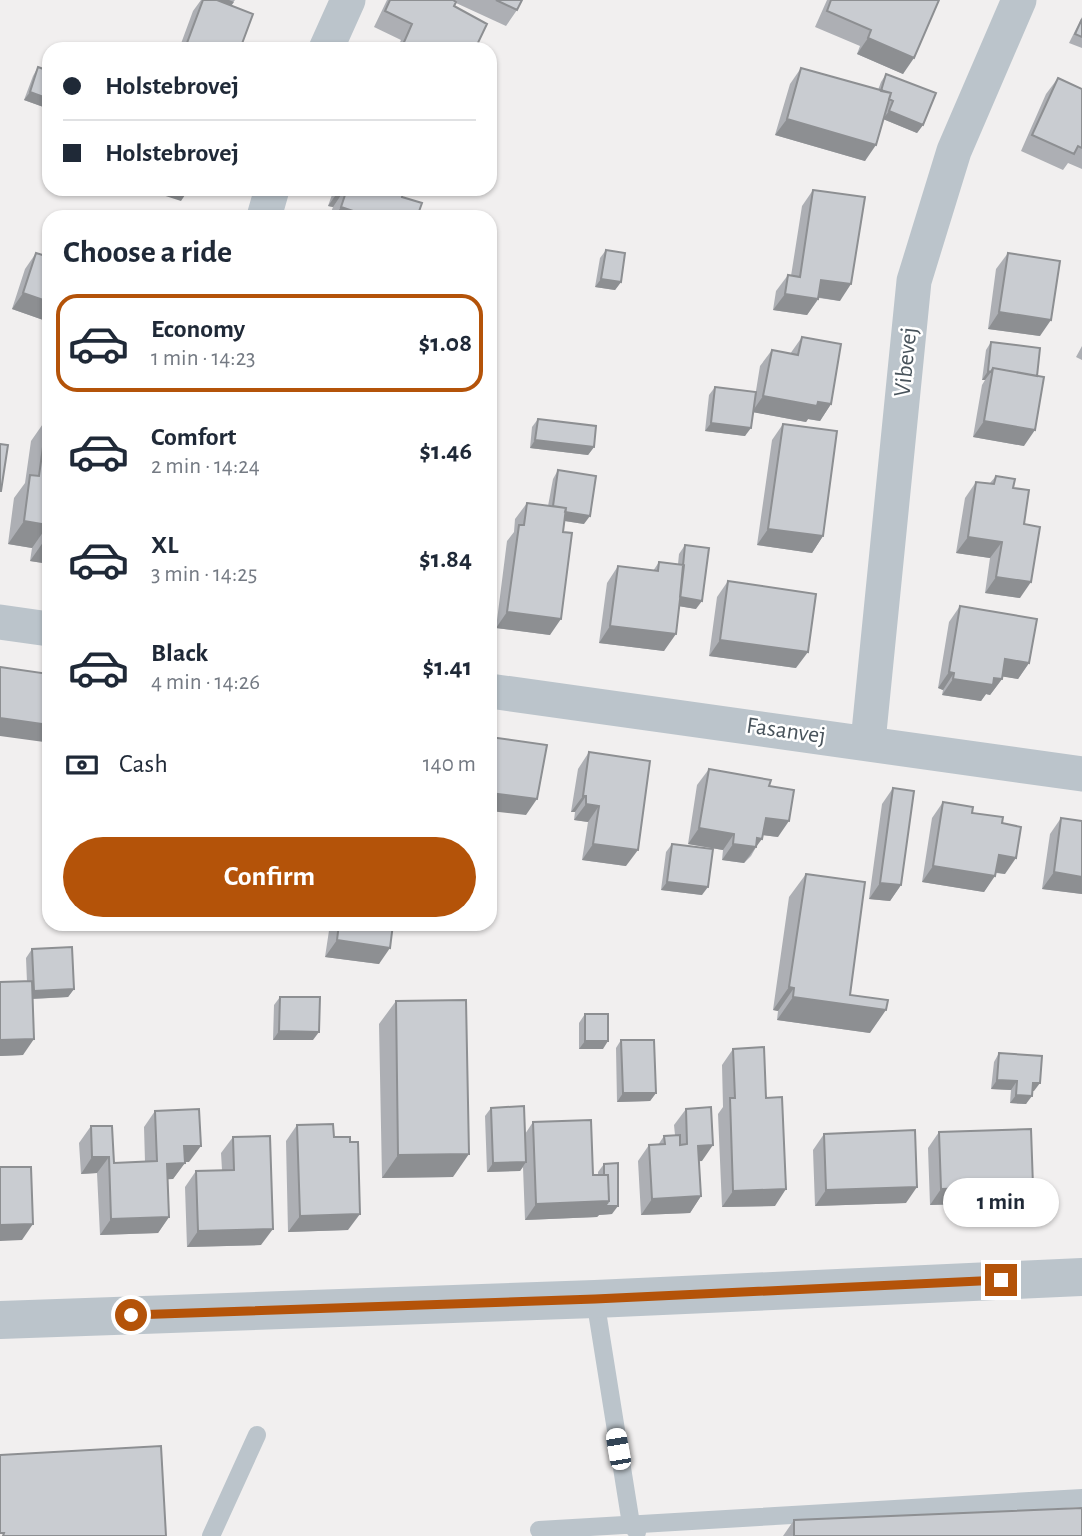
<!DOCTYPE html>
<html lang="en">
<head>
<meta charset="utf-8">
<style>
	body { margin:0; font-family:"Alegreya Sans",sans-serif; background:#f2f2f3; color:#1f2937; height:100vh; display:flex; flex-direction:column; font-size:26px; white-space:nowrap }
	* { box-sizing:border-box; margin:0 }
	p { font-size:23px; color:#747a83 }
	.icon { flex:none; width:38px; height:38px; fill:none; stroke:currentColor; stroke-width:2; stroke-linecap:round; stroke-linejoin:round }
	.map { position:relative; flex:1; overflow:hidden }
	.side { position:absolute; left:42px; top:210px; width:455px; height:721px; display:flex; flex-direction:column; background:#fff; border-radius:21px; box-shadow:0 2px 5px #0004 }
	.side>* { flex:none }
	.hud { position:absolute; left:42px; top:42px; width:455px; height:154px; border-radius:21px; box-shadow:0 2px 5px #0004; display:grid; align-content:center; height:154px; padding:0 21px; background:#fff }
	.end { position:absolute; width:32px; height:32px; margin:-16px; border:9px solid #b45309; background:#fff; box-shadow:0 0 0 4px #fff }
	.from { border-radius:50% }
	.bubble { position:absolute; height:49px; border-radius:24px; background:#fff; box-shadow:0 2px 5px #0004; font-size:23px; font-weight:700; line-height:49px; text-align:center }
	.car { position:absolute; width:21px; height:42px; margin:-21px -10px; border-radius:9px; box-shadow:0 0 5px 2px #0007; background:linear-gradient(#fff 24%,#345 0 40%,#fff 0 76%,#345 0 86%,#fff 0) }
	.hud b { display:flex; align-items:center; gap:24px; height:66px; font-size:26px }
	.hud b+b { border-top:2px solid #e0e1e3 }
	.hud i { width:18px; height:18px; background:#1f2937 }
	ul { padding:0; list-style:none }
	li { display:flex; align-items:center; gap:21px; height:98px; margin:0 14px 10px; padding:0 7px; border:4px solid transparent; border-radius:21px }
	li div { flex:1 }
	li b { display:block; font-size:26px }
	li em { font-style:normal; font-weight:700 }
	li.active { border-color:#b45309 }
	li>.icon { width:63px; height:63px; stroke-width:1.5 }
	h2 { padding:0 21px; font-size:32px; line-height:84px }
	.pay { display:flex; align-items:center; gap:18px; height:77px; padding:0 21px; font-size:26px }
	.pay p { margin-inline-start:auto }
	.button { display:flex; gap:14px; margin-top:auto; padding:14px 21px }
	.button a { flex:1; height:80px; border-radius:42px; background:#b45309; color:#fff; font-size:28px; font-weight:700; line-height:80px; text-align:center }
	.map>svg:first-child { display:block }
</style>
</head>
<body>
<div class="map">
<svg width="1082" height="1536" viewBox="0 0 1082 1536">
	<rect width="100%" height="100%" fill="#f1efef"/>
	<g fill="none" stroke-linecap="round" stroke-linejoin="round">
		<path stroke="#bbc4cb" stroke-width="18" d="M 595,1299 L 631,1524 L 637,1532
			M 539,1530 L 1082,1498
			M 211,1536 L 257,1435"/>
		<path stroke="#bbc4cb" stroke-width="35" d="M 326,49 L 348,0
			M 264,217 L 272,189
			M 0,622 L 49,629
			M 490,691 L 1082,774
			M 868,742 L 914,281 L 954,151 L 1019,0"/>
		<path stroke="#bbc4cb" stroke-width="38" d="M 0,1320 L 595,1299 L 1082,1277"/>
	</g>
	<path fill="#adafb4" d="M 201,0 L 235,0 L 231,5 L 240,49 L 179,49 L 193,11 Z
		M 387,0 L 522,0 L 517,10 L 506,26 L 456,3 L 454,6 L 475,49 L 397,49 L 401,40 L 374,27 Z
		M 827,0 L 939,0 L 903,74 L 857,54 L 860,46 L 815,27 Z
		M 1082,17 L 1082,48 L 1069,43 Z
		M 38,67 L 49,71 L 49,109 L 24,100 L 33,76 Z
		M 801,68 L 878,90 L 881,82 L 886,74 L 923,125 L 917,133 L 883,119 L 865,161 L 775,135 L 790,84 Z
		M 1058,78 L 1082,89 L 1082,169 L 1068,163 L 1063,170 L 1021,151 L 1046,94 Z
		M 334,189 L 404,189 L 402,197 L 417,217 L 329,217 L 333,207 L 328,206 Z
		M 813,190 L 840,301 L 819,298 L 807,315 L 773,310 L 776,291 L 788,275 L 791,276 L 802,206 Z
		M 606,250 L 621,282 L 615,290 L 595,287 L 600,258 Z
		M 36,253 L 49,257 L 49,322 L 12,309 L 25,269 Z
		M 1008,253 L 1040,336 L 988,329 L 996,269 Z
		M 802,337 L 831,404 L 820,421 L 808,419 L 806,422 L 753,412 L 745,436 L 705,431 L 709,395 L 715,387 L 755,397 L 760,366 L 772,350 L 790,354 Z
		M 991,342 L 1024,446 L 973,437 L 982,385 L 985,380 L 982,380 L 986,350 Z
		M 1082,346 L 1082,360 L 1076,357 Z
		M 47,418 L 49,419 L 49,564 L 30,561 L 32,548 L 8,544 L 14,498 L 25,483 L 31,441 Z
		M 538,419 L 594,447 L 588,455 L 530,448 L 532,427 Z
		M 783,424 L 823,536 L 812,553 L 757,545 L 772,440 Z
		M 558,470 L 584,524 L 564,521 L 550,635 L 496,628 L 507,541 L 514,532 L 515,519 L 527,503 L 548,506 L 553,479 Z
		M 996,476 L 1013,488 L 1024,524 L 1020,598 L 985,593 L 990,558 L 956,553 L 965,498 L 976,482 L 990,483 Z
		M 685,545 L 696,609 L 679,606 L 664,651 L 599,643 L 607,583 L 618,566 L 653,571 L 659,562 L 678,564 L 679,554 Z
		M 728,581 L 796,668 L 709,656 L 717,597 Z
		M 960,606 L 1029,663 L 1018,679 L 1002,676 L 1002,679 L 990,695 L 986,694 L 981,701 L 942,695 L 943,690 L 938,688 L 949,622 Z
		M 589,752 L 626,866 L 582,860 L 588,822 L 574,820 L 575,812 L 571,812 L 578,769 Z
		M 709,769 L 769,786 L 778,837 L 763,835 L 751,856 L 744,863 L 722,860 L 723,850 L 688,844 L 697,785 Z
		M 893,788 L 901,885 L 890,901 L 869,899 L 882,804 Z
		M 943,802 L 1002,823 L 1005,874 L 996,873 L 984,892 L 922,882 L 932,818 Z
		M 1061,818 L 1082,894 L 1042,889 L 1050,834 Z
		M 672,844 L 702,895 L 661,890 L 666,852 Z
		M 806,874 L 850,995 L 870,1033 L 777,1020 L 778,1011 L 773,1010 L 789,897 Z
		M 330,924 L 393,924 L 379,964 L 325,957 Z
		M 32,949 L 74,989 L 68,997 L 33,999 L 23,1055 L 0,1056 L 0,982 L 27,982 L 26,958 Z
		M 280,997 L 313,1040 L 273,1040 L 274,1005 Z
		M 396,1001 L 453,1177 L 382,1178 L 379,1024 Z
		M 585,1014 L 603,1049 L 579,1049 L 579,1023 Z
		M 621,1040 L 656,1093 L 650,1101 L 617,1102 L 616,1048 Z
		M 733,1049 L 766,1098 L 775,1206 L 722,1207 L 718,1114 L 723,1107 L 722,1065 Z
		M 999,1053 L 1034,1091 L 1032,1091 L 1026,1104 L 1010,1103 L 1011,1090 L 991,1089 L 994,1062 Z
		M 491,1108 L 525,1134 L 533,1122 L 593,1175 L 598,1175 L 598,1172 L 604,1164 L 612,1214 L 599,1215 L 597,1217 L 525,1220 L 523,1167 L 520,1171 L 487,1172 L 485,1116 Z
		M 686,1109 L 702,1161 L 699,1161 L 701,1196 L 690,1213 L 641,1215 L 638,1161 L 649,1145 L 658,1145 L 664,1136 L 675,1135 L 674,1125 Z
		M 155,1111 L 189,1162 L 185,1162 L 173,1179 L 168,1179 L 169,1217 L 158,1233 L 100,1235 L 97,1173 L 81,1174 L 79,1143 L 91,1126 L 114,1163 L 145,1162 L 144,1127 Z
		M 297,1125 L 334,1137 L 348,1230 L 288,1232 L 286,1141 Z
		M 939,1132 L 1033,1186 L 1022,1202 L 930,1205 L 928,1148 Z
		M 824,1134 L 906,1203 L 815,1206 L 813,1150 Z
		M 233,1137 L 261,1245 L 187,1247 L 185,1187 L 196,1171 L 222,1170 L 221,1153 Z
		M 794,1520 L 1082,1536 L 783,1536 Z"/>
	<path fill="#8d8f92" d="M 203,0 L 229,0 L 234,2 L 228,10 Z
		M 868,38 L 914,58 L 903,74 L 857,54 Z
		M 187,43 L 202,49 L 183,49 Z
		M 30,92 L 49,99 L 49,109 L 24,100 Z
		M 889,111 L 923,125 L 917,133 L 883,119 Z
		M 787,119 L 876,145 L 865,161 L 775,135 Z
		M 144,189 L 189,189 L 181,201 Z
		M 340,189 L 345,189 L 333,207 L 328,206 Z
		M 341,207 L 371,217 L 334,217 Z
		M 601,279 L 621,282 L 615,290 L 595,287 Z
		M 821,280 L 851,284 L 840,301 L 810,296 Z
		M 23,293 L 49,302 L 49,322 L 12,309 Z
		M 785,294 L 818,299 L 807,315 L 773,310 Z
		M 999,312 L 1051,320 L 1040,336 L 988,329 Z
		M 988,371 L 991,372 L 985,380 L 982,380 Z
		M 763,396 L 818,402 L 831,404 L 820,421 L 808,419 L 806,422 L 752,412 Z
		M 984,421 L 1035,430 L 1024,446 L 973,437 Z
		M 711,423 L 751,428 L 745,436 L 705,431 Z
		M 535,440 L 594,447 L 588,455 L 530,448 Z
		M 552,510 L 590,516 L 584,524 L 547,518 Z
		M 24,521 L 48,525 L 32,548 L 8,544 Z
		M 768,529 L 823,536 L 812,553 L 757,545 Z
		M 968,537 L 1002,542 L 990,558 L 956,553 Z
		M 46,538 L 49,538 L 49,564 L 30,561 Z
		M 996,577 L 1031,582 L 1020,598 L 985,593 Z
		M 678,597 L 702,601 L 696,609 L 672,605 Z
		M 507,612 L 561,619 L 550,635 L 496,628 Z
		M 610,626 L 676,634 L 664,651 L 599,643 Z
		M 720,640 L 808,652 L 796,668 L 709,656 Z
		M 1005,659 L 1029,663 L 1018,679 L 993,675 Z
		M 949,672 L 954,673 L 943,690 L 938,688 Z
		M 994,678 L 1002,679 L 990,695 L 986,694 L 981,701 L 942,695 L 953,679 Z
		M 0,718 L 49,723 L 49,735 L 44,742 L 0,736 Z
		M 490,793 L 537,799 L 526,815 L 490,811 Z
		M 583,796 L 586,796 L 575,812 L 571,812 Z
		M 586,804 L 599,806 L 588,822 L 574,820 Z
		M 766,818 L 789,821 L 778,837 L 754,834 Z
		M 699,828 L 734,834 L 723,850 L 688,844 Z
		M 757,838 L 762,839 L 744,863 L 722,860 L 733,844 Z
		M 593,844 L 638,850 L 626,866 L 582,860 Z
		M 999,855 L 1016,858 L 1005,874 L 987,871 Z
		M 933,866 L 995,876 L 984,892 L 922,882 Z
		M 1054,872 L 1082,877 L 1082,894 L 1042,889 Z
		M 667,882 L 708,887 L 702,895 L 661,890 Z
		M 880,883 L 901,885 L 890,901 L 869,899 Z
		M 337,940 L 390,948 L 379,964 L 325,957 Z
		M 789,987 L 794,988 L 778,1011 L 773,1010 Z
		M 74,989 L 68,997 L 28,999 L 34,991 Z
		M 793,997 L 886,1010 L 870,1033 L 777,1020 Z
		M 279,1031 L 319,1032 L 313,1040 L 273,1040 Z
		M 34,1039 L 23,1055 L 0,1056 L 0,1040 Z
		M 585,1041 L 608,1041 L 603,1049 L 579,1049 Z
		M 997,1080 L 1017,1081 L 1011,1090 L 991,1089 Z
		M 1033,1083 L 1040,1083 L 1034,1091 L 1027,1091 Z
		M 623,1093 L 656,1093 L 650,1101 L 617,1102 Z
		M 1016,1095 L 1032,1096 L 1026,1104 L 1010,1103 Z
		M 713,1145 L 702,1161 L 687,1162 L 698,1146 Z
		M 184,1146 L 201,1146 L 189,1162 L 173,1162 Z
		M 469,1154 L 453,1177 L 382,1178 L 398,1155 Z
		M 92,1157 L 109,1157 L 97,1173 L 81,1174 Z
		M 526,1162 L 520,1171 L 487,1172 L 493,1163 Z
		M 185,1163 L 173,1179 L 156,1180 L 167,1164 Z
		M 1033,1186 L 1022,1202 L 930,1205 L 941,1189 Z
		M 917,1187 L 906,1203 L 815,1206 L 826,1190 Z
		M 786,1189 L 775,1206 L 722,1207 L 733,1191 Z
		M 701,1196 L 690,1213 L 641,1215 L 652,1199 Z
		M 609,1201 L 618,1206 L 612,1214 L 599,1215 L 597,1217 L 525,1220 L 536,1204 Z
		M 360,1214 L 348,1230 L 288,1232 L 300,1216 Z
		M 169,1217 L 158,1233 L 100,1235 L 111,1219 Z
		M 33,1224 L 22,1240 L 0,1241 L 0,1225 Z
		M 273,1229 L 261,1245 L 187,1247 L 198,1231 Z"/>
	<path fill="#c9ccd1" stroke="#8d8f92" stroke-width="2" d="M 203,0 L 217,0 L 253,14 L 240,49 L 202,49 L 187,43 Z
		M 390,0 L 453,0 L 456,2 L 454,6 L 487,24 L 475,49 L 462,49 L 458,47 L 457,49 L 401,49 L 412,24 L 385,11 Z
		M 496,0 L 522,0 L 517,10 Z
		M 831,0 L 939,0 L 914,58 L 868,38 L 871,30 L 827,11 Z
		M 1082,19 L 1082,37 L 1075,34 Z
		M 38,67 L 49,71 L 49,99 L 30,92 Z
		M 801,68 L 891,93 L 876,145 L 787,119 Z
		M 886,74 L 936,93 L 923,125 L 889,111 L 893,101 L 889,99 L 891,93 L 881,91 Z
		M 1058,78 L 1082,89 L 1082,148 L 1078,146 L 1074,154 L 1032,135 Z
		M 347,189 L 404,189 L 402,197 L 422,203 L 417,217 L 371,217 L 341,207 Z
		M 813,190 L 865,197 L 851,284 L 821,280 L 818,299 L 785,294 L 788,275 L 800,277 Z
		M 117,213 L 128,217 L 116,217 Z
		M 606,250 L 625,253 L 621,282 L 601,279 Z
		M 36,253 L 49,257 L 49,302 L 23,293 Z
		M 1008,253 L 1060,261 L 1051,320 L 999,312 Z
		M 802,337 L 841,344 L 831,404 L 818,402 L 817,406 L 763,396 L 772,350 L 798,355 Z
		M 991,342 L 1040,348 L 1037,376 L 993,368 L 991,372 L 988,371 Z
		M 993,368 L 1044,377 L 1035,430 L 984,421 Z
		M 715,387 L 756,392 L 751,428 L 711,423 Z
		M 47,418 L 49,419 L 49,538 L 46,538 L 48,525 L 24,521 L 30,475 L 39,476 Z
		M 538,419 L 596,426 L 594,447 L 535,440 Z
		M 783,424 L 837,431 L 823,536 L 768,529 Z
		M 0,444 L 8,445 L 1,491 L 0,491 Z
		M 558,470 L 596,476 L 590,516 L 565,512 L 566,508 L 553,506 Z
		M 996,476 L 1015,479 L 1013,488 L 1029,490 L 1024,524 L 1040,527 L 1031,582 L 996,577 L 1002,542 L 968,537 L 976,482 L 994,484 Z
		M 527,503 L 566,508 L 563,532 L 572,533 L 561,619 L 507,612 L 519,525 L 524,525 Z
		M 685,545 L 709,548 L 702,601 L 680,597 Z
		M 659,562 L 684,565 L 676,634 L 610,626 L 618,566 L 658,571 Z
		M 728,581 L 816,594 L 808,652 L 720,640 Z
		M 960,606 L 1037,619 L 1029,663 L 1005,659 L 1002,679 L 994,678 L 993,685 L 953,679 L 954,673 L 949,672 Z
		M 0,667 L 49,674 L 49,725 L 0,718 Z
		M 490,737 L 547,745 L 537,799 L 490,793 Z
		M 589,752 L 650,761 L 638,850 L 593,844 L 599,806 L 586,804 L 586,796 L 583,796 Z
		M 709,769 L 771,780 L 769,786 L 794,790 L 789,821 L 766,818 L 762,839 L 757,838 L 756,847 L 733,844 L 734,834 L 699,828 Z
		M 893,788 L 914,791 L 901,885 L 880,883 Z
		M 943,802 L 973,807 L 972,813 L 1003,817 L 1002,823 L 1021,827 L 1016,858 L 999,855 L 995,876 L 933,866 Z
		M 1061,818 L 1082,821 L 1082,877 L 1054,872 Z
		M 672,844 L 713,849 L 708,887 L 667,882 Z
		M 806,874 L 865,882 L 850,995 L 888,1000 L 886,1010 L 793,997 L 794,988 L 789,987 Z
		M 339,924 L 393,924 L 390,948 L 337,940 Z
		M 72,947 L 74,989 L 34,991 L 32,949 Z
		M 32,981 L 34,1039 L 0,1040 L 0,982 Z
		M 280,997 L 320,997 L 319,1032 L 279,1031 Z
		M 466,1000 L 469,1154 L 398,1155 L 396,1001 Z
		M 585,1014 L 608,1014 L 608,1041 L 585,1041 Z
		M 621,1040 L 654,1040 L 656,1093 L 623,1093 Z
		M 764,1047 L 766,1098 L 782,1097 L 786,1189 L 733,1191 L 730,1098 L 735,1098 L 733,1049 Z
		M 999,1053 L 1042,1056 L 1040,1083 L 1033,1083 L 1032,1096 L 1016,1095 L 1017,1081 L 997,1080 Z
		M 524,1106 L 526,1162 L 493,1163 L 491,1108 Z
		M 711,1107 L 713,1145 L 698,1146 L 701,1196 L 652,1199 L 649,1145 L 665,1144 L 664,1136 L 680,1135 L 680,1145 L 687,1144 L 686,1109 Z
		M 199,1109 L 201,1146 L 184,1146 L 185,1163 L 167,1164 L 169,1217 L 111,1219 L 109,1157 L 92,1157 L 91,1126 L 112,1126 L 114,1163 L 157,1161 L 155,1111 Z
		M 591,1120 L 593,1175 L 608,1175 L 609,1201 L 536,1204 L 533,1122 Z
		M 333,1124 L 334,1137 L 350,1137 L 350,1142 L 358,1142 L 360,1214 L 300,1216 L 297,1125 Z
		M 1031,1129 L 1033,1186 L 941,1189 L 939,1132 Z
		M 915,1130 L 917,1187 L 826,1190 L 824,1134 Z
		M 270,1136 L 273,1229 L 198,1231 L 196,1171 L 234,1170 L 233,1137 Z
		M 618,1163 L 618,1206 L 605,1206 L 609,1201 L 608,1175 L 604,1175 L 604,1164 Z
		M 0,1167 L 31,1167 L 33,1224 L 0,1225 Z
		M 161,1446 L 166,1536 L 3,1536 L 4,1533 L 0,1533 L 0,1455 Z
		M 1082,1508 L 1082,1536 L 794,1536 L 794,1520 Z"/>
	<g fill="none" stroke-linecap="round" stroke-linejoin="round">
		<path stroke="#b45309" stroke-width="9" d="M 131,1315 L 595,1299 L 1001,1280"/>
	</g>
	<g text-anchor="middle" dominant-baseline="central" stroke-width="5" stroke-linejoin="round" paint-order="stroke">
		<g font-size="24" fill="#48535b" stroke="#fff">
			<text transform="translate(906 362) rotate(-84)">Vibevej</text>
			<text transform="translate(786 731) rotate(8)">Fasanvej</text>
		</g>
	</g>
</svg>
<i class="end from" style="left:131px;top:1315px"></i>
<i class="end" style="left:1001px;top:1280px"></i>
<div class="bubble" style="left:943px;top:1178px;width:116px">1 min</div>
<i class="car" style="left:618px;top:1449px;rotate:350deg"></i>
<div class="hud">
<b><i class="from"></i>Holstebrovej</b>
<b><i></i>Holstebrovej</b>
</div>
<section class="side">
<h2>Choose a ride</h2>
<ul>
<li class="active"><svg class="icon" aria-label="car" viewBox="0 0 24 24"><path d="M5 17H2v-5l4-1 3-4h7l3 4 3 1v5h-3M9 17h6M6 11h13"/><circle cx="7" cy="17" r="2"/><circle cx="17" cy="17" r="2"/></svg><div><b>Economy</b><p>1 min · 14:23</p></div><em>$1.08</em></li>
<li><svg class="icon" aria-label="car" viewBox="0 0 24 24"><path d="M5 17H2v-5l4-1 3-4h7l3 4 3 1v5h-3M9 17h6M6 11h13"/><circle cx="7" cy="17" r="2"/><circle cx="17" cy="17" r="2"/></svg><div><b>Comfort</b><p>2 min · 14:24</p></div><em>$1.46</em></li>
<li><svg class="icon" aria-label="car" viewBox="0 0 24 24"><path d="M5 17H2v-5l4-1 3-4h7l3 4 3 1v5h-3M9 17h6M6 11h13"/><circle cx="7" cy="17" r="2"/><circle cx="17" cy="17" r="2"/></svg><div><b>XL</b><p>3 min · 14:25</p></div><em>$1.84</em></li>
<li><svg class="icon" aria-label="car" viewBox="0 0 24 24"><path d="M5 17H2v-5l4-1 3-4h7l3 4 3 1v5h-3M9 17h6M6 11h13"/><circle cx="7" cy="17" r="2"/><circle cx="17" cy="17" r="2"/></svg><div><b>Black</b><p>4 min · 14:26</p></div><em>$1.41</em></li>
</ul>
<div class="pay"><svg class="icon" aria-label="cash" viewBox="0 0 24 24"><path d="M3 7h18v10H3z"/><circle cx="12" cy="12" r="2"/></svg>Cash<p>140 m</p></div>
<div class="button"><a>Confirm</a></div>
</section>
</div>
</body>
</html>
